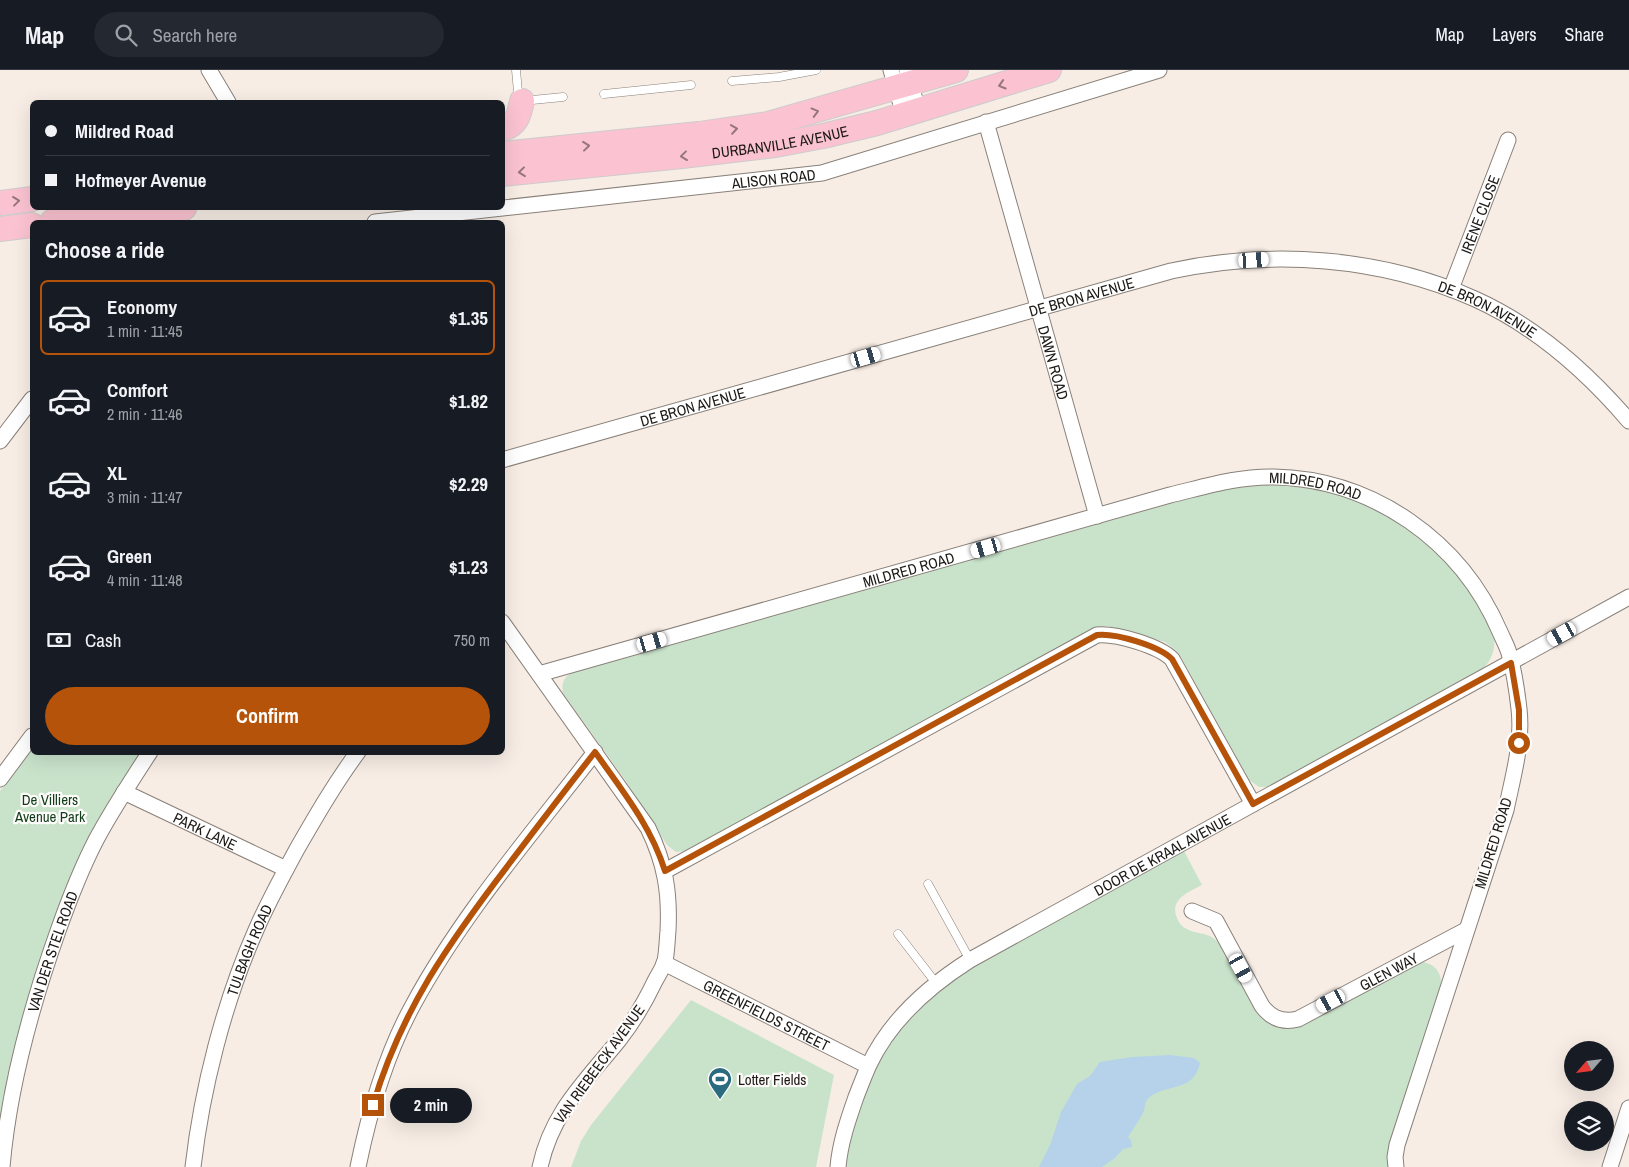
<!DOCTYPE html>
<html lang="en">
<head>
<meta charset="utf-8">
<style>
	body { margin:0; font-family:"Archivo Narrow",sans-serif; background:#242831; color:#f1f3f6; height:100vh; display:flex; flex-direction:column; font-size:19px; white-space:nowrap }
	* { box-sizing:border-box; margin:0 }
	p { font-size:16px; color:#9ea1a6 }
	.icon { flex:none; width:28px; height:28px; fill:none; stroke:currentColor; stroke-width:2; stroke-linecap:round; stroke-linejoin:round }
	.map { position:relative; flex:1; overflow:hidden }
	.drawer { position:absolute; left:30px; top:150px; width:475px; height:535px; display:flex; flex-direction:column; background:#171b24; border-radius:8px; box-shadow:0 5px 20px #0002 }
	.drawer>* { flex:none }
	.hud { position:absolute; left:30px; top:30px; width:475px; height:110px; border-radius:8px; box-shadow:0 5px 20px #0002; display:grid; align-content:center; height:110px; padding:0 15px; background:#171b24 }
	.needle { width:32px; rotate:242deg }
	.tools { position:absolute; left:1564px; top:971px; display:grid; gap:10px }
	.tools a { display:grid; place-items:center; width:50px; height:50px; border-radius:50%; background:#171b24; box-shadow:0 5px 20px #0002; font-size:25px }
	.end { position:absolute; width:22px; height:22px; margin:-11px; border:6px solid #b45309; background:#fff; box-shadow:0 0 0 2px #fff }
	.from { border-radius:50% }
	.bubble { position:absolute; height:35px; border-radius:18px; background:#171b24; box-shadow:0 5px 20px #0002; font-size:16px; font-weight:700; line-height:35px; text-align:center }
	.car { position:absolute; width:15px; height:30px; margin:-15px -8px; border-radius:6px; box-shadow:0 0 4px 1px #0007; background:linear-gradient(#fff 24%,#345 0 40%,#fff 0 76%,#345 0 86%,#fff 0) }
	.hud b { display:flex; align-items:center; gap:18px; height:48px; font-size:19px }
	.hud b+b { border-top:1px solid #363941 }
	.hud i { width:12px; height:12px; background:#f1f3f6 }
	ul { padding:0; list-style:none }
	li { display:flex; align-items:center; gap:15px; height:75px; margin:0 10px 8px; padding:0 5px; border:2px solid transparent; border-radius:8px }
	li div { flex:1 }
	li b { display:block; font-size:19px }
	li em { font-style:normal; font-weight:700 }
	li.current { border-color:#b45309 }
	li>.icon { width:45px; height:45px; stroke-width:1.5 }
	h2 { padding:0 15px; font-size:22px; line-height:60px }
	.pay { display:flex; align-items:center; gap:12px; height:55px; padding:0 15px; font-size:19px }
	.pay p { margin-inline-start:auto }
	.action { display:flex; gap:10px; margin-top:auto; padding:10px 15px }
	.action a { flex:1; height:58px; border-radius:30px; background:#b45309; color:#fff; font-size:20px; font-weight:700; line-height:58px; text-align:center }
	header { display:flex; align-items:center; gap:30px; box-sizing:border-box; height:70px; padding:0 25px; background:#171b24; border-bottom:1px solid #363941 }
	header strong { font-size:24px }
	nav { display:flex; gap:28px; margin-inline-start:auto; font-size:18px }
	.search { width:350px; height:45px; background:#242831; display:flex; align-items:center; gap:12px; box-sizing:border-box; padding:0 18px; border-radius:28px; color:#9ea1a6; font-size:19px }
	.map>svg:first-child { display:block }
</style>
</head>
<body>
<header>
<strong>Map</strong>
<div class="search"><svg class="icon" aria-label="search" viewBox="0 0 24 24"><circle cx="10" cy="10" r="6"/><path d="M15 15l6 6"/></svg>Search here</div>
<nav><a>Map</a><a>Layers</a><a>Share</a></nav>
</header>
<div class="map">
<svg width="1629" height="1097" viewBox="0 0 1629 1097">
	<rect width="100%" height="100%" fill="#f7ede5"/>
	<path fill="#c9e3cb" d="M 1263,415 C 1329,416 1374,431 1425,473 C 1442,486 1458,503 1470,521 C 1479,535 1486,550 1494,564 C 1496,581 1491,593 1478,603 L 1269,717 L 1259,717 L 1249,710 L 1181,587 L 1174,579 L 1165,572 L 1107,556 L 1091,560 L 687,781 L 676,782 L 667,775 L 625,710 L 563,623 C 561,613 564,606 574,602 L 1204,424 L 1223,419 Z
		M 32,678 L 32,682 L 139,683 L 100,749 L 15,976 L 0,1053 L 0,721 Z
		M 1184,781 L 1202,815 C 1189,822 1169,829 1177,848 C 1179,853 1182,857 1187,859 C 1200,866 1206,860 1219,873 C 1228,890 1254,944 1268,953 C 1278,959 1288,959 1298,956 L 1419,892 C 1433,892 1442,901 1441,915 L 1388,1078 L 1388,1097 L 846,1097 C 852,1035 881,973 927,931 C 936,922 947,914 957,906 Z
		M 691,930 L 834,1005 L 816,1097 L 571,1097 L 581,1071 L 591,1055 Z"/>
	<path fill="#b5d2ea" d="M 1170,985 L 1194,988 L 1200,993 C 1193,1022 1171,1013 1151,1026 C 1144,1030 1146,1037 1143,1043 C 1139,1051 1133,1059 1128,1067 L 1131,1070 L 1132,1077 L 1123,1079 L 1115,1088 L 1102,1097 L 1039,1097 L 1050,1075 L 1061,1042 L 1077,1014 L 1090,1006 L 1100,992 L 1132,987 Z"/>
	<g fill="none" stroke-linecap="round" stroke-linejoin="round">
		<g stroke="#898079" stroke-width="9">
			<path id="lane" d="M 516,0 L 518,22 L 522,31 L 563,27
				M 732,11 L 779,7 L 816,0
				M 604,24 L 691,15
				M 928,814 L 970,890
				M 898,864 L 936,913"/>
		</g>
		<g stroke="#898079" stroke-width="17">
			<g id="street">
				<path d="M 209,0 L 228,32"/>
				<path d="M 891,0 L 904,45"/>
				<path d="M 907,0 L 918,41"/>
				<path id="s1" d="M 986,52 L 1097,446"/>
				<path id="s2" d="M 375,152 L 822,103 L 1159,0"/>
				<path id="s3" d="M 1451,219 L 1508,70"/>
				<path d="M 0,371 L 32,329"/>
				<path id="s4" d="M 502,390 L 1171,201 C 1272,179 1381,187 1475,229 C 1535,256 1587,302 1629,351"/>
				<path d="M 502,552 L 648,758 C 665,793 670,822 668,861 C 667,871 667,881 665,891 C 663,898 658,905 655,911 C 645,932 633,952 619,970 C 585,1012 552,1042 540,1097"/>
				<path id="s5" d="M 539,604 L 1170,425 C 1204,417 1238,406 1274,407 C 1373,409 1461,471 1500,562 C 1503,569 1507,576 1509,583 C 1514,601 1517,621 1519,639 C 1523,673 1513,706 1506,740 L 1397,1075 L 1395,1087 L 1396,1097"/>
				<path d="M 0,709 L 32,666"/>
				<path id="s6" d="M 124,722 L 286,799"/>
				<path d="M 665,801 L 1097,565 C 1116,563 1159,576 1172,589 L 1253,734"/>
				<path id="s7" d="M 1192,841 L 1216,851 L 1262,936 C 1271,948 1283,953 1298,949 L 1466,860"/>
				<path id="s8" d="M 664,893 L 868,996"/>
				<path id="s9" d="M 2,1097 C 9,1016 31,937 58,861 C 69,830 81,799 96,770 C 112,740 131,711 150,682"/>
				<path id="s10" d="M 193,1097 C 202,1019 224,932 256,860 C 268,832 283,805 297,779 C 316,746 335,713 358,682"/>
				<path d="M 358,1097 C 369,1043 386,984 413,935 C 462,844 532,764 595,682"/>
				<path id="s11" d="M 838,1097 C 840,1073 848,1050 856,1027 C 860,1017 864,1006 869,995 C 890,950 929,916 970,890 L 1629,527"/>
				<path d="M 1610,1097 L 1629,1038"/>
			</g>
		</g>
		<g stroke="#cdcccc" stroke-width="26">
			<g id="primary">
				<path d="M 502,59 C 517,55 519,45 522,31"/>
				<path d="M 502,84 L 699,64 L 768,54 L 956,0"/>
				<path id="s12" d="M 502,104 L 682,86 L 775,75 L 823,66 L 877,53 L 1049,0"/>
				<path d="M 0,133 L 32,129"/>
				<path d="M 52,152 L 184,138"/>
				<path d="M 0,159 L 32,155"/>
			</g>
		</g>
		<use href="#lane" stroke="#fff" stroke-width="8"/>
		<use href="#street" stroke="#fff" stroke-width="15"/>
		<use href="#primary" stroke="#fbc3d1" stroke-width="24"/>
	</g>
	<defs><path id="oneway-chevron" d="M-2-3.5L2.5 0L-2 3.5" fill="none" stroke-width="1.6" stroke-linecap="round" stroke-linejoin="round" transform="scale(1.25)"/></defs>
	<g stroke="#96767c">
		<use href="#oneway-chevron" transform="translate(1002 15) rotate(163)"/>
		<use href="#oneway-chevron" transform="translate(815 42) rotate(-15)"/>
		<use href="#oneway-chevron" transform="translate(734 59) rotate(-8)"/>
		<use href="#oneway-chevron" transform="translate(586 76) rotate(-6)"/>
		<use href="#oneway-chevron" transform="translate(684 86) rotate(173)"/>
		<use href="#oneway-chevron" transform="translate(522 102) rotate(174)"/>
		<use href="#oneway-chevron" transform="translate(16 131) rotate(-7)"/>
	</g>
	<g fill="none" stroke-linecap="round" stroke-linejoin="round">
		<path stroke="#b45309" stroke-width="6" d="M 373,1035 C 401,940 450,871 509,794 C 537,757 566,719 595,682 C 622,720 651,756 665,801 L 1097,565 C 1116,563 1159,576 1172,589 L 1253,734 L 1511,593 L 1519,640 L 1519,673"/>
	</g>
	<defs>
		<g id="stadium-pin" transform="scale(1.25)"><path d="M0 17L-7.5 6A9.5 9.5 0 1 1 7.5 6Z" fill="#2a6b7f" stroke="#fefcfa"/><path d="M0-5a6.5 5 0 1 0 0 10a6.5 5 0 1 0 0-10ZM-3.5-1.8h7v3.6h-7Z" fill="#fff"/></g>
	</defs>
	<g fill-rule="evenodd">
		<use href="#stadium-pin" x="720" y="1009"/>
	</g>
	<g text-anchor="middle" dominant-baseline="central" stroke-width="4.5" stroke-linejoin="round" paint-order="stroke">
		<g font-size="15" fill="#1b1815" stroke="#fefcfa">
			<text stroke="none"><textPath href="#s12" startOffset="280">DURBANVILLE AVENUE</textPath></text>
			<text stroke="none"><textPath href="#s2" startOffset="401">ALISON ROAD</textPath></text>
			<text stroke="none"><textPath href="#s3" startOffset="80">IRENE CLOSE</textPath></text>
			<text stroke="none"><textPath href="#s4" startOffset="602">DE BRON AVENUE</textPath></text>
			<text stroke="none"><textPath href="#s4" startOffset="1021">DE BRON AVENUE</textPath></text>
			<text stroke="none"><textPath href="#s1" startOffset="250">DAWN ROAD</textPath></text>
			<text stroke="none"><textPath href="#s4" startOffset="198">DE BRON AVENUE</textPath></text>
			<text stroke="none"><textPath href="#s5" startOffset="804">MILDRED ROAD</textPath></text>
			<text stroke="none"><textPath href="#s5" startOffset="384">MILDRED ROAD</textPath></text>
			<text stroke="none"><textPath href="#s6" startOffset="90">PARK LANE</textPath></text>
			<text transform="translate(1493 773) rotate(-73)">MILDRED ROAD</text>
			<text stroke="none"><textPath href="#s11" startOffset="474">DOOR DE KRAAL AVENUE</textPath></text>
			<text stroke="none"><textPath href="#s10" startOffset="225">TULBAGH ROAD</textPath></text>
			<text stroke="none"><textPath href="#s9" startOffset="222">VAN DER STEL ROAD</textPath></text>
			<text stroke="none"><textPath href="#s7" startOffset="266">GLEN WAY</textPath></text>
			<text stroke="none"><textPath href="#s8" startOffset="115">GREENFIELDS STREET</textPath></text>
			<text transform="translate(599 994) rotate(-54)">VAN RIEBEECK AVENUE</text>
		</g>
		<g font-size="15" fill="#123d1b" stroke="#fefcfa">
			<text x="50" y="729">De Villiers<tspan x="50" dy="17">Avenue Park</tspan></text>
		</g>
		<g font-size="15" fill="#1b1815" stroke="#fefcfa" text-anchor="start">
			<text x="738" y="1009">Lotter Fields</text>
		</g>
	</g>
</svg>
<div class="tools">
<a><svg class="needle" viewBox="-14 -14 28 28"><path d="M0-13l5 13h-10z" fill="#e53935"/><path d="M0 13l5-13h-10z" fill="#9ea1a6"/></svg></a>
<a><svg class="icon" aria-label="layers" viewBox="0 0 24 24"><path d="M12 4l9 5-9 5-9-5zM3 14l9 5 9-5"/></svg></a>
</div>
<i class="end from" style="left:1519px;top:673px"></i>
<i class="end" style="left:373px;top:1035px"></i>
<div class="bubble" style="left:390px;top:1018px;width:82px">2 min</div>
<i class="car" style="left:1254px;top:190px;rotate:87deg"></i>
<i class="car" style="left:866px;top:287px;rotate:74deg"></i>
<i class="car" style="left:986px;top:478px;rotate:254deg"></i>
<i class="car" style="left:1562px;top:564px;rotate:241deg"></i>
<i class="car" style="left:652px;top:572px;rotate:74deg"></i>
<i class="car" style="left:1241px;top:898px;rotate:151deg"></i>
<i class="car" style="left:1331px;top:931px;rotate:242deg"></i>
<div class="hud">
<b><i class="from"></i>Mildred Road</b>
<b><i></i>Hofmeyer Avenue</b>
</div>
<section class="drawer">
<h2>Choose a ride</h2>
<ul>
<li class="current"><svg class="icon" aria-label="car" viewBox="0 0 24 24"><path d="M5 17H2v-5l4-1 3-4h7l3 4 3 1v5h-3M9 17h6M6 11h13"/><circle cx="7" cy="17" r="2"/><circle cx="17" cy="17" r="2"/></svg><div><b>Economy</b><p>1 min · 11:45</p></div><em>$1.35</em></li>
<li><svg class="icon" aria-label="car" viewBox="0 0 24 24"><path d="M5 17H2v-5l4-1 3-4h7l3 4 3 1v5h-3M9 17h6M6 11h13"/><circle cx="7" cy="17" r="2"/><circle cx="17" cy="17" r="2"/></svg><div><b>Comfort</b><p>2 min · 11:46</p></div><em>$1.82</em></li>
<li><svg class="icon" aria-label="car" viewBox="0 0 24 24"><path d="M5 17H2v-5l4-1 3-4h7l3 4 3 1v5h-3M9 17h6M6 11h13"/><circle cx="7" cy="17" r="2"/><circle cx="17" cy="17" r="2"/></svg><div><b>XL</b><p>3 min · 11:47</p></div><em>$2.29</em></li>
<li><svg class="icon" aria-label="car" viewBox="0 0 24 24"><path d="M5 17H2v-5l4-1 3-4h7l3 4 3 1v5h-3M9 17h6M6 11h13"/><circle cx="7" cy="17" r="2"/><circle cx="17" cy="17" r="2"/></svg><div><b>Green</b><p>4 min · 11:48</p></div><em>$1.23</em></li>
</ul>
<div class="pay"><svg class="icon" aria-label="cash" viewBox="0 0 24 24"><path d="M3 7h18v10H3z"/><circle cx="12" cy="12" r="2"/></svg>Cash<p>750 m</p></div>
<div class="action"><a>Confirm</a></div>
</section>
</div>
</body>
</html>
